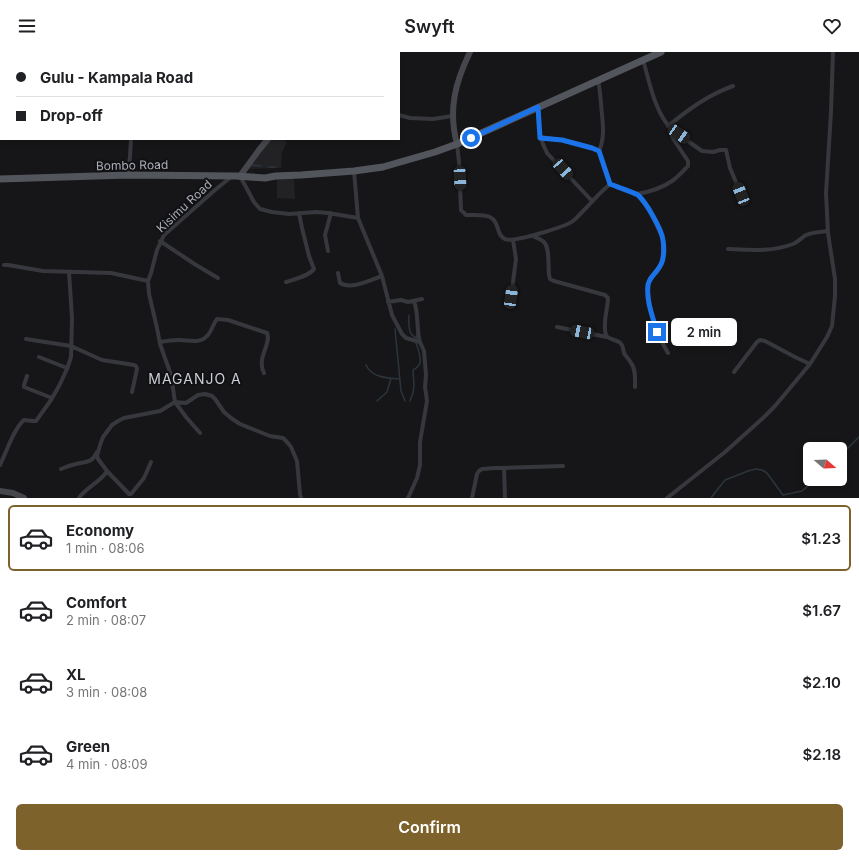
<!DOCTYPE html>
<html lang="en">
<head>
<meta charset="utf-8">
<style>
	body { margin:0; font-family:Inter,sans-serif; background:#f6f6f6; color:#202124; height:100vh; display:flex; flex-direction:column; font-size:15px; white-space:nowrap }
	* { box-sizing:border-box; margin:0 }
	p { font-size:13px; color:#757577 }
	.icon { flex:none; width:22px; height:22px; fill:none; stroke:currentColor; stroke-width:2; stroke-linecap:round; stroke-linejoin:round }
	.map { position:relative; height:446px; overflow:hidden }
	.side { display:flex; flex-direction:column; background:#fff; flex:1 }
	.side>* { flex:none }
	.banner { position:absolute; left:0px; top:0px; width:400px; height:88px; box-shadow:0 2px 6px #0003; display:grid; align-content:center; height:88px; padding:0 16px; background:#fff }
	.needle { width:26px; rotate:109deg }
	.tools { position:absolute; left:803px; top:390px; display:grid; gap:8px }
	.tools a { display:grid; place-items:center; width:44px; height:44px; border-radius:6px; background:#fff; box-shadow:0 2px 6px #0003; font-size:20px }
	.end { position:absolute; width:18px; height:18px; margin:-9px; border:5px solid #1a73e8; background:#fff; box-shadow:0 0 0 2px #fff }
	.from { border-radius:50% }
	.bubble { position:absolute; height:28px; border-radius:6px; background:#fff; box-shadow:0 2px 6px #0003; font-size:13px; font-weight:600; line-height:28px; text-align:center }
	.car { position:absolute; width:12px; height:24px; margin:-12px -6px; border-radius:5px; box-shadow:0 0 3px 1px #0007; background:linear-gradient(#222 24%,#8ab4d8 0 40%,#222 0 76%,#8ab4d8 0 86%,#222 0) }
	.banner b { display:flex; align-items:center; gap:14px; height:38px; font-size:15px }
	.banner b+b { border-top:1px solid #e0e0e0 }
	.banner i { width:10px; height:10px; background:#202124 }
	ul { padding:7px 0 0; list-style:none }
	li { display:flex; align-items:center; gap:12px; height:66px; margin:0 8px 6px; padding:0 8px; border:2px solid transparent; border-radius:6px }
	li div { flex:1 }
	li b { display:block; font-size:15px }
	li em { font-style:normal; font-weight:600 }
	li.selected { border-color:#7e622b }
	li>.icon { width:36px; height:36px; stroke-width:1.5 }
	.cta { display:flex; gap:8px; margin-top:auto; padding:8px 16px }
	.cta a { flex:1; height:46px; border-radius:6px; background:#7e622b; color:#fff; font-size:16px; font-weight:600; line-height:46px; text-align:center }
	header { display:flex; justify-content:space-between; align-items:center; height:52px; padding:0 16px; background:#fff; font-size:18px; font-weight:600 }
	.map>svg:first-child { display:block }
</style>
</head>
<body>
<header><svg class="icon" aria-label="menu" viewBox="0 0 24 24"><path d="M4 6h16M4 12h16M4 18h16"/></svg>Swyft<svg class="icon" aria-label="heart" viewBox="0 0 24 24"><path d="M12 20l-8-8c-3-5 5-10 8-4 3-6 11-1 8 4z"/></svg></header>
<div class="map">
<svg width="859" height="446" viewBox="0 0 859 446">
	<rect width="100%" height="100%" fill="#161618"/>
	<path fill="#222225" d="M 271,87 L 283,87 L 287,90 L 282,100 L 281,116 L 246,117 Z
		M 277,124 L 294,125 L 295,147 L 277,146 Z"/>
	<g fill="none" stroke-linecap="round" stroke-linejoin="round">
		<path stroke="#2c353c" stroke-width="1.5" d="M 251,113 L 261,114
			M 268,115 L 276,115
			M 409,263 C 409,271 407,281 416,286
			M 395,277 L 401,339 L 405,349
			M 366,313 C 372,326 388,326 400,327
			M 377,349 L 387,340 L 391,326
			M 410,349 L 413,341 L 414,333 L 413,318 C 415,317 419,314 420,311 C 421,306 418,296 416,291 L 417,289 L 416,286 L 417,282
			M 840,404 L 859,385
			M 711,446 L 714,442 L 725,428 L 748,419 L 756,417 L 762,418 L 767,421 L 783,443 L 802,439 L 816,427"/>
		<path stroke="#37383d" stroke-width="4" d="M 130,0 L 143,1
			M 643,8 C 650,31 654,59 672,78 L 702,99 L 713,100 L 720,98 L 726,98 L 730,116 L 741,142
			M 598,29 C 600,36 600,44 601,51 C 602,68 606,83 599,99
			M 538,55 L 540,85 L 562,88 L 593,96 L 599,99 L 610,132
			M 399,63 L 410,66 L 433,67 L 452,64
			M 668,74 C 689,57 708,43 733,34
			M 541,86 L 543,92 L 547,101 L 592,149
			M 457,92 L 459,110 L 461,158 L 466,163 C 473,163 483,162 490,165 C 500,170 496,184 505,187 C 512,191 565,175 573,169 C 578,165 583,159 588,154 C 595,146 602,139 610,132
			M 354,119 L 358,166 L 382,224 L 392,263 L 402,282 L 406,286 L 420,290 L 424,299 L 426,323 L 425,335 L 427,349 L 420,390 L 420,413 L 417,426 L 408,446
			M 128,123 L 130,104 L 131,87
			M 240,124 L 254,150 L 260,157 L 272,160 L 289,162 L 316,160 L 328,161 L 358,166
			M 610,132 L 637,142 L 649,157 L 663,187 L 663,202 L 662,210 L 657,220 L 650,226 L 648,232 L 648,240 L 650,257 L 657,281 L 668,301
			M 637,142 C 649,140 662,136 672,129 C 678,125 683,119 688,114 L 688,109 L 674,88 L 672,84 L 672,78
			M 533,184 C 537,186 541,187 544,190 C 550,196 548,215 549,223 L 550,227 L 554,229 L 605,243 L 608,246 C 608,257 602,271 606,283 C 609,288 614,287 619,290 C 623,292 623,297 624,301 C 626,305 629,307 631,311 C 636,317 635,327 635,335
			M 160,189 L 196,213 L 218,226
			M 728,197 C 750,198 772,200 793,192 C 798,190 801,186 806,183 C 812,180 821,180 828,179
			M 328,199 L 325,183 L 331,161
			M 4,213 L 8,213 L 43,219 L 111,221 L 148,229 L 149,242 L 157,276 L 160,292 L 171,323 L 175,350 L 186,365 L 200,381
			M 338,221 L 340,231 C 351,238 371,228 382,224
			M 148,229 L 151,221 L 157,198 L 164,183 L 215,138 L 231,125
			M 286,230 C 295,227 309,224 314,217 L 309,204 L 302,176 L 299,161
			M 511,245 L 516,207 L 513,188
			M 414,249 C 419,262 416,276 420,290
			M 388,250 L 401,248 L 408,250 L 422,247
			M 557,275 L 607,285
			M 26,287 L 71,294 L 102,308 L 134,313 L 136,314 L 137,317 L 132,340
			M 160,290 C 166,289 173,288 179,288 C 189,288 200,292 207,284 C 212,279 213,272 217,267 L 228,268 L 267,281 C 272,292 256,305 264,321
			M 39,305 L 67,316
			M 734,320 L 757,290 L 760,288 L 765,289 L 795,305 L 810,312
			M 27,324 L 24,333 L 24,335 L 52,346
			M 0,413 C 6,401 14,376 24,368 L 33,369 L 36,369 L 51,348 L 59,334 L 67,317 L 71,305 L 72,266 L 69,220
			M 504,416 L 505,446
			M 61,417 C 66,415 71,413 76,412 C 87,409 91,412 97,400
			M 107,419 L 129,442 L 131,442 L 144,426 L 151,410
			M 79,446 C 86,435 101,430 107,419 L 98,407 L 97,404 L 100,393 L 103,385 L 112,373 L 118,369 L 124,366 L 160,359 L 175,350 L 186,351 L 198,343 L 205,342 L 212,344 L 215,347 L 224,360 L 231,366 L 240,372 L 270,384 L 283,386 L 287,390 L 291,395 L 297,409 L 300,442 L 301,446
			M 472,446 L 477,422 L 479,419 L 482,417 L 495,416 L 504,416 L 563,414
			M 667,446 L 725,400 L 763,366 L 775,354 L 810,312 L 827,285 L 832,274 L 835,244 L 835,227 L 828,181 L 826,141 L 831,60 L 833,0"/>
		<path stroke="#45474d" stroke-width="6" d="M 300,1 L 301,0
			M 457,92 C 448,58 455,31 470,0
			M 240,124 L 259,98 L 268,87
			M 0,439 L 13,441 L 24,446"/>
		<path stroke="#53555c" stroke-width="7" d="M 0,127 L 128,123 L 236,124 L 265,126 L 276,124 L 301,123 L 354,119 L 383,115 L 435,100 L 457,92 L 661,0"/>
	</g>
	<g fill="none" stroke-linecap="round" stroke-linejoin="round">
		<path stroke="#1a73e8" stroke-width="5" d="M 471,86 L 538,55 L 540,86 L 562,88 L 592,96 L 599,99 L 610,132 C 615,134 635,141 638,143 C 646,150 662,178 663,188 C 664,195 664,204 662,210 C 659,219 649,225 648,233 C 646,249 653,265 657,280"/>
	</g>
	<g text-anchor="middle" dominant-baseline="central" stroke-width="4" stroke-linejoin="round" paint-order="stroke">
		<g font-size="12" fill="#a8adb8" stroke="#111113">
			<text transform="translate(132 113) rotate(-1)">Bombo Road</text>
			<text transform="translate(184 154) rotate(-43)">Kisimu Road</text>
		</g>
		<g font-size="14" letter-spacing="1" fill="#c9ccd4" stroke="#111113">
			<text x="195" y="326">MAGANJO A</text>
		</g>
	</g>
</svg>
<div class="tools">
<a><svg class="needle" viewBox="-14 -14 28 28"><path d="M0-13l5 13h-10z" fill="#e53935"/><path d="M0 13l5-13h-10z" fill="#757577"/></svg></a>
</div>
<i class="end from" style="left:471px;top:86px"></i>
<i class="end" style="left:657px;top:280px"></i>
<div class="bubble" style="left:671px;top:266px;width:66px">2 min</div>
<i class="car" style="left:679px;top:82px;rotate:124deg"></i>
<i class="car" style="left:563px;top:117px;rotate:138deg"></i>
<i class="car" style="left:460px;top:126px;rotate:177deg"></i>
<i class="car" style="left:741px;top:142px;rotate:338deg"></i>
<i class="car" style="left:511px;top:245px;rotate:8deg"></i>
<i class="car" style="left:582px;top:280px;rotate:281deg"></i>
<div class="banner">
<b><i class="from"></i>Gulu - Kampala Road</b>
<b><i></i>Drop-off</b>
</div>
</div>
<section class="side">
<ul>
<li class="selected"><svg class="icon" aria-label="car" viewBox="0 0 24 24"><path d="M5 17H2v-5l4-1 3-4h7l3 4 3 1v5h-3M9 17h6M6 11h13"/><circle cx="7" cy="17" r="2"/><circle cx="17" cy="17" r="2"/></svg><div><b>Economy</b><p>1 min · 08:06</p></div><em>$1.23</em></li>
<li><svg class="icon" aria-label="car" viewBox="0 0 24 24"><path d="M5 17H2v-5l4-1 3-4h7l3 4 3 1v5h-3M9 17h6M6 11h13"/><circle cx="7" cy="17" r="2"/><circle cx="17" cy="17" r="2"/></svg><div><b>Comfort</b><p>2 min · 08:07</p></div><em>$1.67</em></li>
<li><svg class="icon" aria-label="car" viewBox="0 0 24 24"><path d="M5 17H2v-5l4-1 3-4h7l3 4 3 1v5h-3M9 17h6M6 11h13"/><circle cx="7" cy="17" r="2"/><circle cx="17" cy="17" r="2"/></svg><div><b>XL</b><p>3 min · 08:08</p></div><em>$2.10</em></li>
<li><svg class="icon" aria-label="car" viewBox="0 0 24 24"><path d="M5 17H2v-5l4-1 3-4h7l3 4 3 1v5h-3M9 17h6M6 11h13"/><circle cx="7" cy="17" r="2"/><circle cx="17" cy="17" r="2"/></svg><div><b>Green</b><p>4 min · 08:09</p></div><em>$2.18</em></li>
</ul>
<div class="cta"><a>Confirm</a></div>
</section>
</body>
</html>
